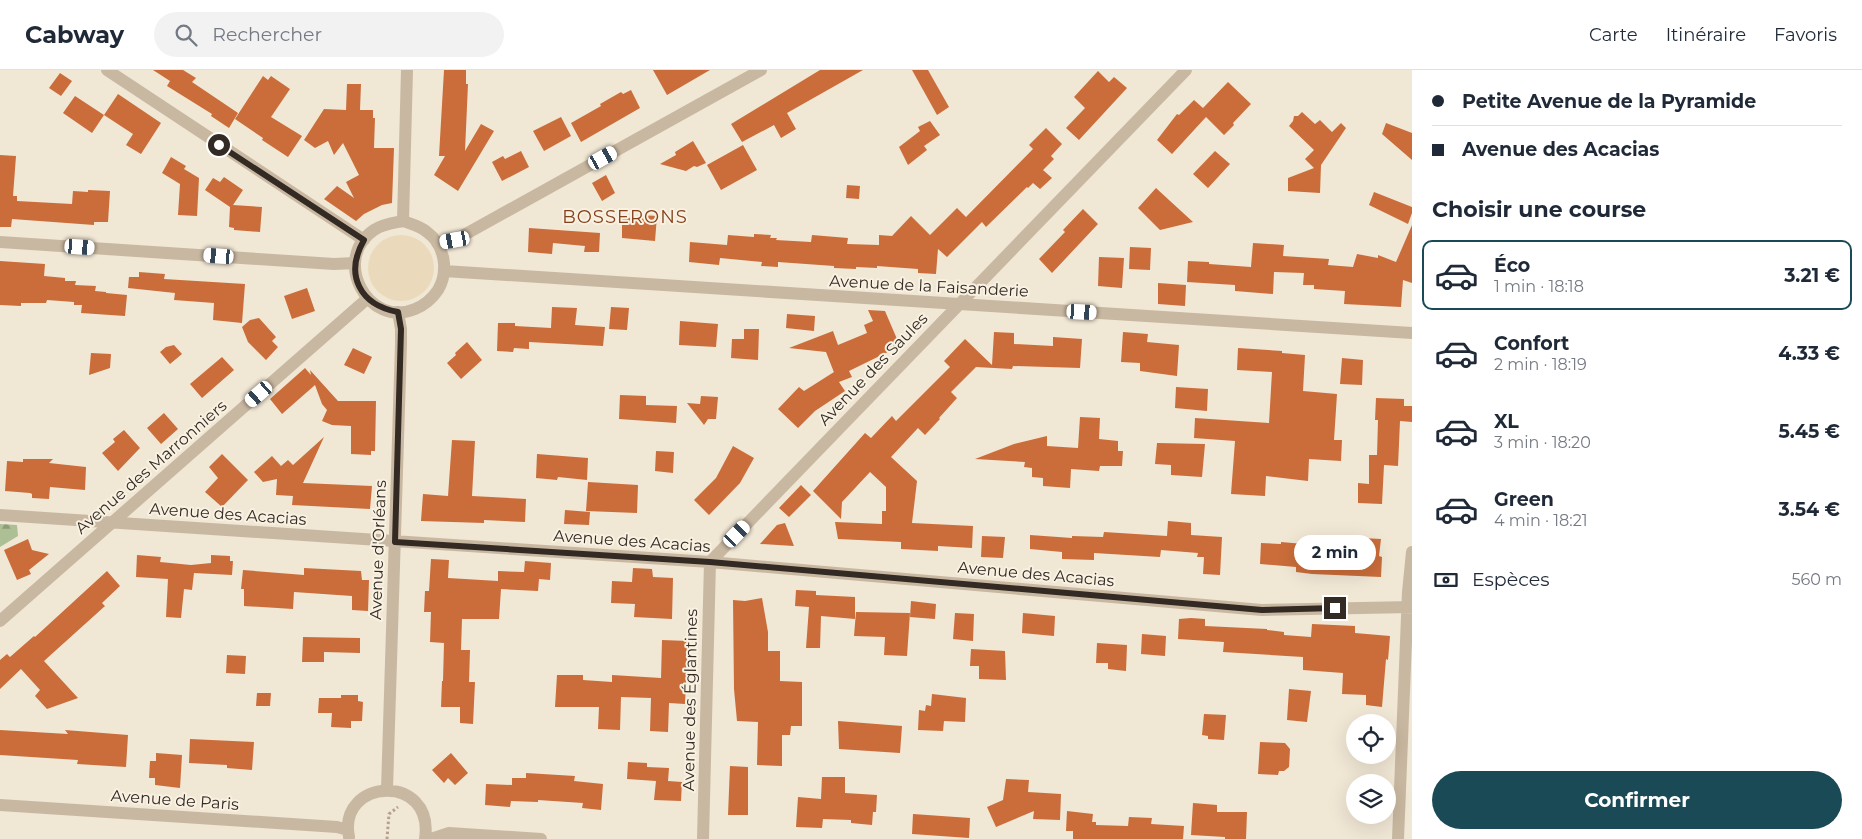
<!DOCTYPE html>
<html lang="fr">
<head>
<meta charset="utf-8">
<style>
	body { margin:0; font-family:Montserrat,sans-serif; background:#f2f2f3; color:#1f2937; height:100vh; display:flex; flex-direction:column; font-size:19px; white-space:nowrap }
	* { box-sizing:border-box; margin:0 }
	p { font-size:16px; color:#747a83 }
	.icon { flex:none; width:28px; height:28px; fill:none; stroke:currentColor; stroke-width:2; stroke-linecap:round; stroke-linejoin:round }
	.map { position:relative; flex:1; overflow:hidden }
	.drawer { display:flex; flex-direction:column; background:#fff; width:450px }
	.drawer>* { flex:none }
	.top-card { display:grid; align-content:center; height:110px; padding:0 20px; background:#fff }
	.buttons { position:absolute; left:1346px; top:644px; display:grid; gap:10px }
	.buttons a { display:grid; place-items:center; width:50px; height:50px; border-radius:50%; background:#fff; box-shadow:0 5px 20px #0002; font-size:25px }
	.end { position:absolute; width:22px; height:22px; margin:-11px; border:6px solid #332a24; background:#fff; box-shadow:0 0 0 2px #fff }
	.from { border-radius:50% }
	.bubble { position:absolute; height:35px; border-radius:18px; background:#fff; box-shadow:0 5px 20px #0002; font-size:16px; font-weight:700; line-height:35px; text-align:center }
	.car { position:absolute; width:15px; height:30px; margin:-15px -8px; border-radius:6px; box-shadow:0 0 4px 1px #0007; background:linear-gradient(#fff 24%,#345 0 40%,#fff 0 76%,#345 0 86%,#fff 0) }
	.top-card b { display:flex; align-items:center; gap:18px; height:48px; font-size:19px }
	.top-card b+b { border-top:1px solid #e0e1e3 }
	.top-card i { width:12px; height:12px; background:#1f2937 }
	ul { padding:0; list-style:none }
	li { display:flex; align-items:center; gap:15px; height:70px; margin:0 10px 8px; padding:0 10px; border:2px solid transparent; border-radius:10px }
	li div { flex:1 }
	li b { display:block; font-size:19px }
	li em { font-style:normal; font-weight:700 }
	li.current { border-color:#194a55 }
	li>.icon { width:45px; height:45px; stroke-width:1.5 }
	h2 { padding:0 20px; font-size:22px; line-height:60px }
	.pay { display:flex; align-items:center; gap:12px; height:55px; padding:0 20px; font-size:19px }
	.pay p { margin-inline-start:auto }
	.cta { display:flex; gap:10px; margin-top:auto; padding:10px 20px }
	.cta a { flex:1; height:58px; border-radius:30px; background:#194a55; color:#fff; font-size:20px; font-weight:700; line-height:58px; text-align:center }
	header { display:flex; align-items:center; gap:30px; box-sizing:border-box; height:70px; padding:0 25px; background:#fff; border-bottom:1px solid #e0e1e3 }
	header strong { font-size:24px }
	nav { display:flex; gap:28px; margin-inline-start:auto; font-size:18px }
	.search { width:350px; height:45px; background:#f2f2f3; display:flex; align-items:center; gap:12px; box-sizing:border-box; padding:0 18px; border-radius:28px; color:#747a83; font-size:19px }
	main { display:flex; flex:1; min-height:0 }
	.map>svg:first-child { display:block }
</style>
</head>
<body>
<header>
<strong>Cabway</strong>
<div class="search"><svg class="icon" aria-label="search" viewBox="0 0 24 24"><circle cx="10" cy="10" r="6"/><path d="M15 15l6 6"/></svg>Rechercher</div>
<nav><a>Carte</a><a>Itinéraire</a><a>Favoris</a></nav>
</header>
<main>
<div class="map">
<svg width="1412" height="769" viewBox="0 0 1412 769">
	<defs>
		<pattern id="forest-firs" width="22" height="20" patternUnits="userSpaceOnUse" patternTransform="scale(1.25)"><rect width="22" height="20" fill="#adc095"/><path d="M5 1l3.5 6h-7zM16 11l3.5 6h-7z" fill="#8d9c79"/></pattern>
	</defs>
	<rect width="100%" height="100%" fill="#f1e7d5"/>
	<path fill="url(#forest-firs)" d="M 0,454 L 17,455 L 18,466 L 0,477 Z"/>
	<path fill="#eadabb" d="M368 198a33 33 0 1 1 66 0a33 33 0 1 1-66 0Z"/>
	<path fill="#ca6d3a" d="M 153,0 L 183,0 L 196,8 L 192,12 L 238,43 L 229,58 L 211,46 L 212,44 L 167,16 L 170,11 Z
		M 444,0 L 466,0 L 466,14 L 468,14 L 465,81 L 481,54 L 494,61 L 458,121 L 434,105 L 445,86 L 439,86 Z
		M 653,0 L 710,0 L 667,25 Z
		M 820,0 L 863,0 L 787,43 L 796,59 L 781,68 L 774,55 L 742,72 L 731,54 Z
		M 912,0 L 928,0 L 949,37 L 937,45 Z
		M 1098,1 L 1109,12 L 1114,7 L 1127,18 L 1079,70 L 1066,58 L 1085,38 L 1074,27 Z
		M 60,3 L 72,11 L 61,26 L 49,18 Z
		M 263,6 L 268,10 L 271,6 L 290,19 L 271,47 L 302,66 L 288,87 L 262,70 L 263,68 L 235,49 Z
		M 1228,12 L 1251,34 L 1233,53 L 1234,55 L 1224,65 L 1206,47 L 1172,84 L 1157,70 L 1177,44 L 1179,45 L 1194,30 L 1203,38 Z
		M 347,14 L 361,14 L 360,40 L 373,40 L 373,48 L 375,48 L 374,78 L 394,78 L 392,133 L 382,135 L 364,144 L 356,151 L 324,129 L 337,116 L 354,128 L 346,112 L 359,105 L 343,73 L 334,85 L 328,71 L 315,78 L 304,70 L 324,39 L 346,40 Z
		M 631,20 L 640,38 L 581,72 L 571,53 L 601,36 L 600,34 L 621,22 L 623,24 Z
		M 118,24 L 161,53 L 141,84 L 126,75 L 133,64 L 104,45 Z
		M 75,26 L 104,45 L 92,63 L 63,43 Z
		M 1302,42 L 1315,54 L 1320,50 L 1332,62 L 1341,53 L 1346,58 L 1321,95 L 1320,123 L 1288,121 L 1288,108 L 1314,98 L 1305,89 L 1314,80 L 1289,56 L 1293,51 L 1294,46 L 1298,46 Z
		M 561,47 L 571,66 L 544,81 L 533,61 Z
		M 930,51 L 940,65 L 924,76 L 927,80 L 908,95 L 899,77 L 920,61 L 918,57 Z
		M 1386,53 L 1412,63 L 1412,90 L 1382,64 Z
		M 1046,58 L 1062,74 L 1051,86 L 1054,89 L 1043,100 L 1052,108 L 1040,119 L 1033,113 L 1028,118 L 1027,117 L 986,157 L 982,152 L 947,187 L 938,179 L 936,204 L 918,203 L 918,199 L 877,196 L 877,198 L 856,197 L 856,199 L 834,198 L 834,196 L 778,192 L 778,197 L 761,196 L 762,192 L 720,188 L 719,195 L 689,192 L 690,172 L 727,175 L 728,165 L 754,167 L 754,164 L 771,165 L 770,168 L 777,168 L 776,170 L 811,172 L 812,165 L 848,168 L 847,174 L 879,175 L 879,165 L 892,166 L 911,146 L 930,165 L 957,138 L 966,147 L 1033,79 L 1029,75 Z
		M 693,71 L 706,93 L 697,97 L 694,96 L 686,101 L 660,94 L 676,85 L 675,82 Z
		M 743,75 L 757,100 L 721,120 L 707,95 Z
		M 521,81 L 529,97 L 502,111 L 492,92 L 503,86 L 505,89 Z
		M 1215,81 L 1230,94 L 1208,118 L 1193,104 Z
		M 0,85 L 16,86 L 13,126 L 17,126 L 17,131 L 72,134 L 73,121 L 88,122 L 88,120 L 110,121 L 108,152 L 94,152 L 94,155 L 12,149 L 11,157 L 0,157 Z
		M 171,87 L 186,96 L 184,99 L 199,108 L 197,146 L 178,145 L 180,114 L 162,103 Z
		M 606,105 L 615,123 L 602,131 L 592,113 Z
		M 224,107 L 243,120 L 233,135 L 262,137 L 260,162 L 234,160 L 234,158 L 229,157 L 230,137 L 205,120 L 213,108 L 220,112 Z
		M 847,115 L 860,116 L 859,129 L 846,128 Z
		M 1156,118 L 1169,130 L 1193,152 L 1160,160 L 1138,138 Z
		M 1374,122 L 1412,137 L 1412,143 L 1408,154 L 1369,135 Z
		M 1083,139 L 1098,154 L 1052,203 L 1039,189 L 1065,162 L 1063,160 Z
		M 640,145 L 657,146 L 655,171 L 622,168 L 622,147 L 640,149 Z
		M 1412,155 L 1412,213 L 1403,210 L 1401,237 L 1344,234 L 1345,221 L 1314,219 L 1314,215 L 1303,215 L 1304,203 L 1274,202 L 1273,224 L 1235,221 L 1235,215 L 1187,212 L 1188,191 L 1209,192 L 1209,194 L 1251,197 L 1253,173 L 1284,175 L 1283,186 L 1329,189 L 1328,195 L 1353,197 L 1357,184 L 1378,188 L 1378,185 L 1396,192 Z
		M 529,158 L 600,163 L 599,182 L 584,182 L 585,176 L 553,173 L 552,184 L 528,182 Z
		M 1130,177 L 1151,178 L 1150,200 L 1129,199 Z
		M 1099,187 L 1124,188 L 1122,218 L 1098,216 Z
		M 0,191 L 45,194 L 44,206 L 65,208 L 65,211 L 76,211 L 75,215 L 96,216 L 95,221 L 106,222 L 106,223 L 127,225 L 125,246 L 81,243 L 82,235 L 74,235 L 74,232 L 47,230 L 46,233 L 21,233 L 21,236 L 0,235 Z
		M 139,202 L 165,204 L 164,209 L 245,214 L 242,253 L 213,250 L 214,233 L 174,230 L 175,223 L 128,218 L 129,207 L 139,207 Z
		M 1158,213 L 1186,215 L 1185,236 L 1158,234 Z
		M 307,218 L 315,241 L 292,249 L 284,226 Z
		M 552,237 L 577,238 L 575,255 L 605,257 L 603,276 L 529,272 L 529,279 L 514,278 L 513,282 L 497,281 L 498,253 L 515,253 L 515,256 L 551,258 Z
		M 611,237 L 629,238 L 627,260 L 609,259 Z
		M 868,240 L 885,241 L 900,276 L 849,301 L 852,307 L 839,312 L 845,321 L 815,341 L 798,358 L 778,339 L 799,317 L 804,321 L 834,302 L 835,305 L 826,282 L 789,278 L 833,261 L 838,275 L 867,263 L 864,255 L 873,251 Z
		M 787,244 L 815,246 L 814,261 L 786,258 Z
		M 259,248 L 276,267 L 272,271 L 278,277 L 266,290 L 248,272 L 242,257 L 250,250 Z
		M 680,251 L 718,254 L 716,277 L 679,275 Z
		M 744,259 L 759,259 L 758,290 L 731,288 L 732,269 L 744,269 Z
		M 994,262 L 1014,263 L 1014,274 L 1053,276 L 1053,267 L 1082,269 L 1080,298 L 1013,296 L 1012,299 L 976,297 L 951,322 L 957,328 L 939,348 L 940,349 L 925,365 L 918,358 L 891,387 L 917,411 L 912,453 L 973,456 L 972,478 L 938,476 L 938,481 L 901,479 L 901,472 L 838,469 L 835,452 L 882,454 L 882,441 L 886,441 L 886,417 L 870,402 L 842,432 L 841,449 L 813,421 L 865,363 L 871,368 L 892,346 L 896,351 L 950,297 L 944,291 L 965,269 L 992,295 Z
		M 1123,262 L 1148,264 L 1147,272 L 1179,275 L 1177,306 L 1140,301 L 1140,293 L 1121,292 Z
		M 467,272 L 482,290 L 461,309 L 447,293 L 456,285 L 455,283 Z
		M 174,275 L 182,284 L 170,294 L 160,282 L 166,277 Z
		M 353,278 L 372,287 L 364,304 L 344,295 Z
		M 1238,278 L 1282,281 L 1282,283 L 1305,285 L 1303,321 L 1337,324 L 1334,370 L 1342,370 L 1341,391 L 1309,389 L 1308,411 L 1266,406 L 1265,426 L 1231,424 L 1235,371 L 1194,368 L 1195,348 L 1269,353 L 1272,302 L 1237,300 Z
		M 91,283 L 111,284 L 110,298 L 89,305 Z
		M 222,287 L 234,300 L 202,328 L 190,314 Z
		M 1342,288 L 1363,290 L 1362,315 L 1340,314 Z
		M 305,298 L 311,305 L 310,300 L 338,331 L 376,331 L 375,381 L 371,381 L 371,385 L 351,384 L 351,356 L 332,355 L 322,351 L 327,340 L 322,334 L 315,315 L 282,344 L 270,329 Z
		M 1176,317 L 1208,319 L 1207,341 L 1175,338 Z
		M 620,325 L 646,326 L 646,335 L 677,336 L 676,353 L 619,349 Z
		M 701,326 L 718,327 L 716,349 L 708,349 L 704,355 L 687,333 L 700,334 Z
		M 1376,328 L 1404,329 L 1404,336 L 1412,336 L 1412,352 L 1400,351 L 1398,396 L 1384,395 L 1382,434 L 1358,433 L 1358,413 L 1369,414 L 1369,385 L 1377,385 L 1378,350 L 1375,350 Z
		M 164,343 L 178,359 L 161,374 L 147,358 Z
		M 1080,347 L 1100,348 L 1099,369 L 1118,371 L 1118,381 L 1123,381 L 1122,396 L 1100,396 L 1099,401 L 1071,399 L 1070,418 L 1043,416 L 1043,408 L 1032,407 L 1032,398 L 1024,397 L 1025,392 L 975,389 L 1014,374 L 1047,366 L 1047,376 L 1078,378 Z
		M 124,360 L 140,378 L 118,401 L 102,383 L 115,372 L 113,369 Z
		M 324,367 L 303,413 L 372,416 L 370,439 L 292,435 L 293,426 L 276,425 L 277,409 L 263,412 L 254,402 L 272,386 L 281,396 L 288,390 L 293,395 Z
		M 452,370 L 475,371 L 472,426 L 526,429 L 525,452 L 484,450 L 484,453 L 421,451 L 423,424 L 448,426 Z
		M 1157,373 L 1205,374 L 1202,407 L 1171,405 L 1171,395 L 1155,394 Z
		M 733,376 L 754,388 L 740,413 L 709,445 L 694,430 L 716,408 Z
		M 656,381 L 674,382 L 673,403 L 655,401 Z
		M 222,384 L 248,410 L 222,437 L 205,422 L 218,408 L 209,397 Z
		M 537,384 L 588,388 L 587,410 L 558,407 L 557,410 L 536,408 Z
		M 23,389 L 53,389 L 49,393 L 86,397 L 85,420 L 50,417 L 49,429 L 32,428 L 32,424 L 30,423 L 5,421 L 7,391 L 23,392 Z
		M 588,412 L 638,415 L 637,443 L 586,441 Z
		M 801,415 L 811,425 L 789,447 L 779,438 Z
		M 565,440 L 590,442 L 589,455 L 564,454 Z
		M 1168,451 L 1191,453 L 1191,465 L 1222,467 L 1220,505 L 1203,504 L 1204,487 L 1197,487 L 1198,483 L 1161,480 L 1160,487 L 1094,483 L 1094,490 L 1062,489 L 1062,482 L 1030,479 L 1030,465 L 1072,468 L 1072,466 L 1103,467 L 1104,462 L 1167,466 Z
		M 785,453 L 794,476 L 760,474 L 777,455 Z
		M 982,466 L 1005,467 L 1003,488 L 981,487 Z
		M 1362,468 L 1381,469 L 1379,486 L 1382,487 L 1381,507 L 1312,504 L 1296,502 L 1296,497 L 1260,494 L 1261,473 L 1281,474 L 1281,472 L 1327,476 L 1327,480 L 1361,483 Z
		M 28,469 L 32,480 L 49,484 L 29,500 L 31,504 L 17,510 L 4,480 Z
		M 137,485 L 161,487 L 160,492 L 191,495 L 211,493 L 211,485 L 230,486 L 230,491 L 233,491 L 232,505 L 194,503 L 192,520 L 184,519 L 181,548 L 166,547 L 168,509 L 136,507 Z
		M 431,489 L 449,490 L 448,508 L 498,511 L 498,501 L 524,502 L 525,491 L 551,493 L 550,510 L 539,509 L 538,521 L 501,519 L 499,549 L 462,549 L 461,580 L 470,580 L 469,612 L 475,612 L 473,654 L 460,653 L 460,637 L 441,637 L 442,611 L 443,611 L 444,573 L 430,572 L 431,542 L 424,542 L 425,521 L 429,521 Z
		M 304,498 L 361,501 L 362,510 L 369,510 L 368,541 L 352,540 L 352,526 L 294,522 L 293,539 L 244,536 L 244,519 L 241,519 L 243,500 L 304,505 Z
		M 633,498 L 652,499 L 653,507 L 673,508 L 672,549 L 634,547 L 635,534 L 611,533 L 612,511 L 632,512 Z
		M 107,501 L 120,516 L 102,533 L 105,536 L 44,591 L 78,628 L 47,639 L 35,626 L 40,620 L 21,599 L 0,619 L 0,590 L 7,584 L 10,587 L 34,566 L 35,567 Z
		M 796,520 L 816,521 L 816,525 L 855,527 L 855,549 L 821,546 L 820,578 L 806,578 L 809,537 L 795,536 Z
		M 762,528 L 768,562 L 768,581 L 780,581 L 780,611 L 802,612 L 802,656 L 791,656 L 790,665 L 782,665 L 782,696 L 757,695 L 758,652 L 737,651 L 734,619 L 733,530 L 745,531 Z
		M 911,531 L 936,534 L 935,549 L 910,547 Z
		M 856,542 L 910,543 L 907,586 L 884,585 L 885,567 L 854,566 Z
		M 955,543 L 974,544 L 973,571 L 953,569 Z
		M 1023,543 L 1055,546 L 1054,566 L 1022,563 Z
		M 1191,548 L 1205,549 L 1205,556 L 1267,559 L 1267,560 L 1284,562 L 1284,565 L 1311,567 L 1312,554 L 1355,556 L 1355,563 L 1390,566 L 1388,590 L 1386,589 L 1382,637 L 1366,635 L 1366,625 L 1342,624 L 1343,603 L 1303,600 L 1303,587 L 1223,582 L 1224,572 L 1178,569 L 1179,549 Z
		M 1142,564 L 1166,566 L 1165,586 L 1141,584 Z
		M 303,567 L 360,568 L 360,583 L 324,582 L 324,592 L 302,592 Z
		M 662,570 L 688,571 L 685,634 L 669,633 L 668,662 L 650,661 L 651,628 L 621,627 L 620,660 L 598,659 L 599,637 L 555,637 L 557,605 L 583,605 L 583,610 L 612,612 L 612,605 L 661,608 Z
		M 1097,573 L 1127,575 L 1126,601 L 1108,599 L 1108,593 L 1096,593 Z
		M 971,579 L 1005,581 L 1006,610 L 979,609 L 979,596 L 970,596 Z
		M 227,585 L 246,586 L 245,604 L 226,603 Z
		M 1289,619 L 1311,621 L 1307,652 L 1287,650 Z
		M 257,623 L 271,623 L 270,636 L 256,636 Z
		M 932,624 L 966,628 L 965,652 L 944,651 L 943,661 L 918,660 L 919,640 L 925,641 L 926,635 L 931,636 Z
		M 341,625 L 358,625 L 358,631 L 363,632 L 362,651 L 351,651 L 351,658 L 331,657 L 332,643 L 318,643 L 319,628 L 341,628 Z
		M 1204,644 L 1226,645 L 1224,670 L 1208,669 L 1208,666 L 1202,665 Z
		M 838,651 L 902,656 L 900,683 L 839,679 Z
		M 0,660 L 68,664 L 65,660 L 128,665 L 126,697 L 77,694 L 78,690 L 0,685 Z
		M 190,669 L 254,672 L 252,700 L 227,698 L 227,695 L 189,693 Z
		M 1260,672 L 1285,673 L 1290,679 L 1289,697 L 1284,701 L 1279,701 L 1278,705 L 1258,704 Z
		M 156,683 L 182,685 L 180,718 L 155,715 L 155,708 L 149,708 L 150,691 L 156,691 Z
		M 451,683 L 468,703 L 455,715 L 448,708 L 444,713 L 432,700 Z
		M 628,692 L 647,693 L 647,697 L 669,698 L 668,711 L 682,712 L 681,731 L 654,730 L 656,711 L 627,709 Z
		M 730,696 L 748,697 L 748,745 L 728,745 Z
		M 526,703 L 575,706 L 574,711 L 603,714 L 601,740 L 582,738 L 583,733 L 538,730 L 538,732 L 511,731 L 510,737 L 485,735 L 486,714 L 512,715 L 512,708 L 526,708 Z
		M 822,707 L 845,707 L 845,723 L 877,725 L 876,742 L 873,742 L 872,755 L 851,753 L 851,750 L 823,749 L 822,758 L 796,757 L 798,727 L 821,729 Z
		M 1006,709 L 1029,710 L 1028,722 L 1061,724 L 1060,750 L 1033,749 L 1034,741 L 996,757 L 987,737 L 1003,730 Z
		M 1193,733 L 1217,735 L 1217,742 L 1247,742 L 1246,769 L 1225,769 L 1225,767 L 1191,765 Z
		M 1067,741 L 1093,744 L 1092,752 L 1096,752 L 1096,755 L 1128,756 L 1129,747 L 1152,748 L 1151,754 L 1184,756 L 1183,769 L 1073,769 L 1073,761 L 1066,761 Z
		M 913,744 L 970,748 L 969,768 L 912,764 Z"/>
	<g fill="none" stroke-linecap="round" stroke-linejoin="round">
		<path stroke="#b4a28c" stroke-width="3" stroke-dasharray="2.5 2.5" stroke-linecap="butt" d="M 387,769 L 389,744 L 398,737"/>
		<path stroke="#c9b8a1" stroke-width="12" d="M 107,0 L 364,170
			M 403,151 C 411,154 420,156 427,162 C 445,175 449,201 438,220 C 432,229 425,235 415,239 C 368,259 331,189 374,160 C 383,154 393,153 403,151 Z
			M 403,151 L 407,0
			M 0,172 L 334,194 L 355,193
			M 437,173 L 455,170 L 761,0
			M 444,201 L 1412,263
			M 0,445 L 710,492 L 1262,540 L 1412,537
			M 0,551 L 368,228
			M 387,719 L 401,274 L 401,259 L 398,242
			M 0,735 L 337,757 L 348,760
			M 349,767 C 337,708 435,702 425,769
			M 431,769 L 449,763 L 541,769
			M 703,769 L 710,492 L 1186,0
			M 1398,769 L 1408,522 L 1412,482"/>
	</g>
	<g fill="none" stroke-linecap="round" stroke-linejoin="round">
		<path stroke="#332a24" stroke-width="6" d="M 219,75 L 364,170 C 344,205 360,235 398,242 L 401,259 L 395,472 L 710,492 L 1262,540 L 1335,538"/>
	</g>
	<g text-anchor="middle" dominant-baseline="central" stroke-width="4" stroke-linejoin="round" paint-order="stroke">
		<g font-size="16" fill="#332a24" stroke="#f9f1e1">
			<text transform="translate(929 216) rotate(3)">Avenue de la Faisanderie</text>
			<text transform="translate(873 299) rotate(-46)">Avenue des Saules</text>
			<text transform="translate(151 397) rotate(-41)">Avenue des Marronniers</text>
			<text transform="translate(228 444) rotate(4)">Avenue des Acacias</text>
			<text transform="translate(632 471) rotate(4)">Avenue des Acacias</text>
			<text transform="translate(378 480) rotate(-88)">Avenue d'Orléans</text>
			<text transform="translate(1036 504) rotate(5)">Avenue des Acacias</text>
			<text transform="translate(690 630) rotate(-89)">Avenue des Églantines</text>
			<text transform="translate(175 730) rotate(4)">Avenue de Paris</text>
		</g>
		<g font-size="18" letter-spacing="1" fill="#84401b" stroke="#f9f1e1">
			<text x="625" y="147">BOSSERONS</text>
		</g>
	</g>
</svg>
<div class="buttons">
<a><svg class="icon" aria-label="locate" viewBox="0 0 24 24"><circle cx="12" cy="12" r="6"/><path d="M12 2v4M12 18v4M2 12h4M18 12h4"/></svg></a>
<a><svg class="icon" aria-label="layers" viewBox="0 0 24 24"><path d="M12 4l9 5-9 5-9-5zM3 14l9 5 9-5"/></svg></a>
</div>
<i class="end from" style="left:219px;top:75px"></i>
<i class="end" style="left:1335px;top:538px"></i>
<div class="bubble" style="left:1294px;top:465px;width:82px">2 min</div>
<i class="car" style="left:603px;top:88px;rotate:61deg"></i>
<i class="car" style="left:455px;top:170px;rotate:260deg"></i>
<i class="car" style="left:80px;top:177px;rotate:94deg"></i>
<i class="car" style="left:219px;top:186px;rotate:274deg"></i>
<i class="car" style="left:1082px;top:242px;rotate:93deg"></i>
<i class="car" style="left:259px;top:324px;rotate:229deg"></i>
<i class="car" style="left:737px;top:464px;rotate:44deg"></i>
</div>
<section class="drawer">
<div class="top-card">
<b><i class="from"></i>Petite Avenue de la Pyramide</b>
<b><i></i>Avenue des Acacias</b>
</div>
<h2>Choisir une course</h2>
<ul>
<li class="current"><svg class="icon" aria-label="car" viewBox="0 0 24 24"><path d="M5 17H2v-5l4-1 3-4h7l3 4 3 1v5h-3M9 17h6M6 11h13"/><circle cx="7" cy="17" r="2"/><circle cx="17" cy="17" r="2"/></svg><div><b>Éco</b><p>1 min · 18:18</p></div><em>3.21 €</em></li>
<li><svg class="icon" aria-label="car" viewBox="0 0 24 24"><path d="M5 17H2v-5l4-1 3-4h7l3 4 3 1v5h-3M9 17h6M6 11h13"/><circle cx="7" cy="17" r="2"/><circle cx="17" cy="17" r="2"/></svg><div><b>Confort</b><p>2 min · 18:19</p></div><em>4.33 €</em></li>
<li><svg class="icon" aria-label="car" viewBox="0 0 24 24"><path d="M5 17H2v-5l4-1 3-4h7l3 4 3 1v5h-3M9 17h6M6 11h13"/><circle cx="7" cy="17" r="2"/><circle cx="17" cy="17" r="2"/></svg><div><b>XL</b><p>3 min · 18:20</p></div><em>5.45 €</em></li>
<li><svg class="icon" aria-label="car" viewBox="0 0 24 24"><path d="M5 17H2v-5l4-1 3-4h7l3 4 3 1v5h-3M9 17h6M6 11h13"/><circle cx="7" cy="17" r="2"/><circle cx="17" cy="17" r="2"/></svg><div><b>Green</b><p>4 min · 18:21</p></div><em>3.54 €</em></li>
</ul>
<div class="pay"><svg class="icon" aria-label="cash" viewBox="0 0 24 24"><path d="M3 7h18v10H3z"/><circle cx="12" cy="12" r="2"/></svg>Espèces<p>560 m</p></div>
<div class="cta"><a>Confirmer</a></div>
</section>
</main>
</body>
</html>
